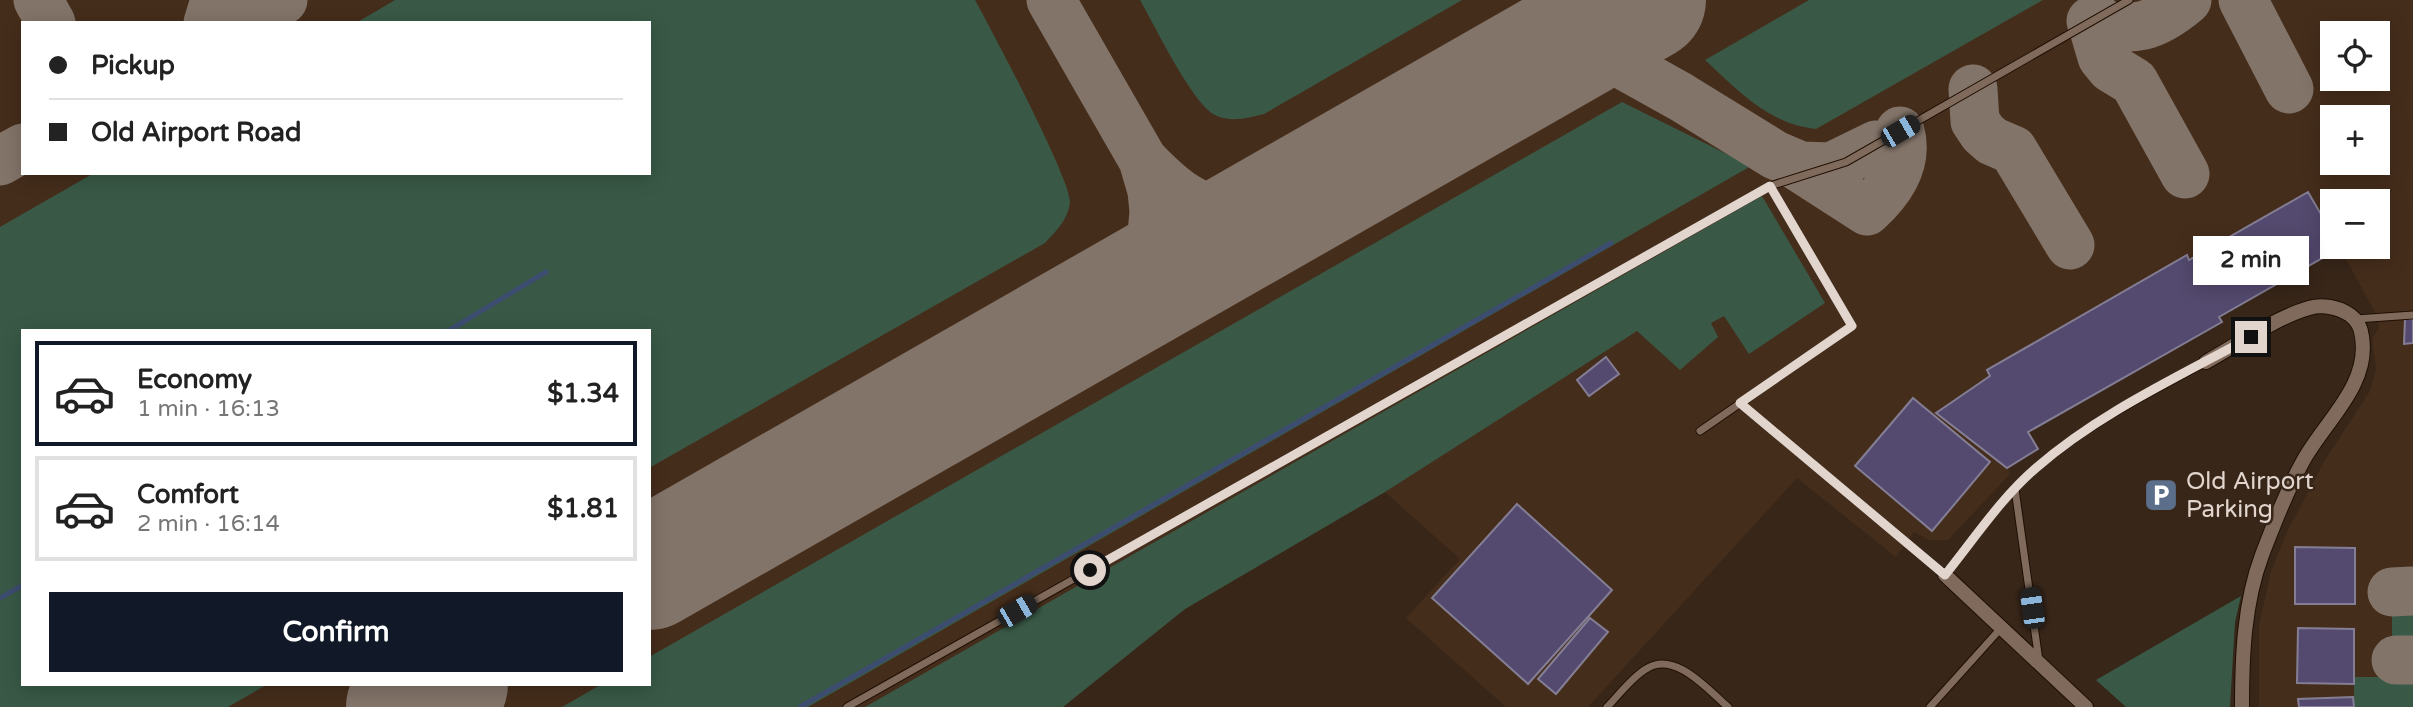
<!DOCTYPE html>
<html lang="en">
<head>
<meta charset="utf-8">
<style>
	body { margin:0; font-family:"Varela Round",sans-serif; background:#f2f2f2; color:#222; height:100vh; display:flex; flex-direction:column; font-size:26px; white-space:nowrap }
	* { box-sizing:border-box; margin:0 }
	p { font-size:23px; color:#767676 }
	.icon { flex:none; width:38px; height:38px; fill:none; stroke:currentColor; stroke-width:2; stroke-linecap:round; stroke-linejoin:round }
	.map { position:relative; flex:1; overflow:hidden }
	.side { position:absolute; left:21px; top:329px; width:630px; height:357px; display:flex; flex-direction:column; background:#fff; border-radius:0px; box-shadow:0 4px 18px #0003 }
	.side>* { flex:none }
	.banner { position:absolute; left:21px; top:21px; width:630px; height:154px; border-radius:0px; box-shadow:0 4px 18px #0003; display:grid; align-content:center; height:154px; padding:0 28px; background:#fff }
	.buttons { position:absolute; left:2320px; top:21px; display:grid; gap:14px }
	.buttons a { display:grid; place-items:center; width:70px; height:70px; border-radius:0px; background:#fff; box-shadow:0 4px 18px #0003; font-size:35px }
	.end { position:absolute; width:32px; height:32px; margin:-16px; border:9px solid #e1d5cd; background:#111; box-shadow:0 0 0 4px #111 }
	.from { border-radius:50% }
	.bubble { position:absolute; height:49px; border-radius:0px; background:#fff; box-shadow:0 4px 18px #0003; font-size:23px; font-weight:700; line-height:49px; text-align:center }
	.car { position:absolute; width:21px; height:42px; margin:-21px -10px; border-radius:9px; box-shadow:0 0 5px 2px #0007; background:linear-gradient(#222 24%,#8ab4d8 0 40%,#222 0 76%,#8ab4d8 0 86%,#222 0) }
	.banner b { display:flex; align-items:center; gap:24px; height:66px; font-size:26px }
	.banner b+b { border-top:2px solid #e0e0e0 }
	.banner i { width:18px; height:18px; background:#222 }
	ul { padding:12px 0 0; list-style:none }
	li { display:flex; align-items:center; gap:21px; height:105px; margin:0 14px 10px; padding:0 14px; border:4px solid #e0e0e0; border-radius:0px }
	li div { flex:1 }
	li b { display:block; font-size:26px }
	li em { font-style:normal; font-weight:700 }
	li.selected { border-color:#111827 }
	li>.icon { width:63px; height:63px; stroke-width:1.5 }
	.primary-button { display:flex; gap:14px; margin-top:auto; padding:14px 28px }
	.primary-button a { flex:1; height:80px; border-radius:0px; background:#111827; color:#fff; font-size:28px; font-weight:700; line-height:80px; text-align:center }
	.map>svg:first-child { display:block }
</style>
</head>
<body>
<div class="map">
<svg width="2413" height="707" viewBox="0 0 2413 707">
	<rect width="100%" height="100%" fill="#382619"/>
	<path fill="#452d1b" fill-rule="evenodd" d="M 0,0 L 2413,0 L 2413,707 L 2259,707 L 2259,626 L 2271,571 L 2287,532 L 2325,460 L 2370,391 L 2376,369 L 2372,338 L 2379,328 L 2377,316 L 2340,248 L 2220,317 L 2222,322 L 2029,432 L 2038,449 L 2008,468 L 2010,474 L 1948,540 L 1929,540 L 1914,532 L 1896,557 L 1797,478 L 1588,707 L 1506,707 L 1406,618 L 1460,559 L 1385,492 L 1185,609 L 1063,707 L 0,707 ZM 23,23 L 649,23 L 649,173 L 23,173 ZM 2333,33 L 2378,33 L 2378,79 L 2333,79 ZM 2333,117 L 2378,117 L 2378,163 L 2333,163 ZM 2333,201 L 2378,201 L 2378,247 L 2333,247 ZM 23,331 L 649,331 L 649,684 L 23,684 Z"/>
	<path fill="#395946" d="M 395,0 L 975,0 C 990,27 1073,183 1070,203 C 1067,221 1056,231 1045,243 L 649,468 L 649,331 L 23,331 L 23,684 L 268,684 L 228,707 L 0,707 L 0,227 L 94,173 L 649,173 L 649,23 L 356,23 Z
		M 1140,0 L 1462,0 L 1264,114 C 1248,118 1231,123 1215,115 C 1192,103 1155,26 1140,0 Z
		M 1809,0 L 2043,0 L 1816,129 C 1767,123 1740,92 1705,60 Z
		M 1622,102 L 1751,166 L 808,707 L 562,707 L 602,684 L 649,684 L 649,657 Z
		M 1762,196 L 1825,303 L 1749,354 L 1724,316 L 1711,323 L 1718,337 L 1680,370 L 1637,331 L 1385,492 L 1185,609 L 1063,707 L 865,707 Z
		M 2241,596 L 2235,622 L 2230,707 L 2126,707 L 2096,680 Z
		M 2392,604 L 2413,604 L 2413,656 L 2392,656 Z
		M 2397,669 L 2413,669 L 2413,707 L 2354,707 L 2354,677 L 2396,677 Z"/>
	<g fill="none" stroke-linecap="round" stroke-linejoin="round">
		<path stroke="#3d4d70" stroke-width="5" d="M 448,331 L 546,272
			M 0,598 L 23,585
			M 800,707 L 1611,243"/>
		<path stroke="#837469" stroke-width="49" d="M 38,0 L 51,23
			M 1051,0 L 1143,160 L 1152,191 L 1154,212 L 1152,234 L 1146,255 L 1134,275 L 1104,309
			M 2243,0 L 2289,89
			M 2097,18 L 2095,33 L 2102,57 L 2111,68 L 2134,82 L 2185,174
			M 2091,21 C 2132,34 2155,27 2187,0
			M 208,23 L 215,0
			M 243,23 L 283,0
			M 1577,39 L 1681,97 L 1775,155 L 1801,166 L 1831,167 L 1876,145
			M 1973,89 L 1975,121 L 1983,133 L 1992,141 L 2013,150 L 2070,245
			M 1143,160 C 1188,207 1212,218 1277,210
			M 0,161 L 23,148
			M 1791,162 L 1867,211 C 1890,190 1909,164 1900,131
			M 2392,592 L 2413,591
			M 2396,660 L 2413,660"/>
		<path stroke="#837469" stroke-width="122" d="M 649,569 L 1645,0
			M 407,707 L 447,684"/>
	</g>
	<path fill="#544a6f" stroke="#847e95" stroke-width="2" d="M 2308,192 L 2333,235 L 2333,247 L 2340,248 L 2219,317 L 2222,322 L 2028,432 L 2038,449 L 2007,468 L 1936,413 L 1990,376 L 1987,370 L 2187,255 L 2189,260 Z
		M 2405,319 L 2413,319 L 2413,343 L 2404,344 Z
		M 1606,357 L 1619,374 L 1589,396 L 1577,380 Z
		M 1913,398 L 1990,462 L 1932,531 L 1855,466 Z
		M 1517,504 L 1612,590 L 1528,684 L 1432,598 Z
		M 2295,547 L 2355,548 L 2355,604 L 2295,604 Z
		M 1590,618 L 1608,632 L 1556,694 L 1538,679 Z
		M 2298,628 L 2354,629 L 2354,684 L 2297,683 Z
		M 2353,697 L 2354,707 L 2299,707 L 2298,699 Z"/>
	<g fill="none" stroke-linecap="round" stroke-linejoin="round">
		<g stroke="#1f0f04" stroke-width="9">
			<path id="lane" d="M 2356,319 L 2413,315
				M 1740,403 L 1945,575 C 1974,538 2001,498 2036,468 C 2087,424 2147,394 2206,362
				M 1700,431 L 1852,326 L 1770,186
				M 2015,489 L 2039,661
				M 847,707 L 1770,186 L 1846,162 L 2129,0
				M 1607,707 C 1619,695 1631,678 1646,669 C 1675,650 1708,690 1728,707
				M 1930,707 L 2002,627"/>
		</g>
		<g stroke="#1f0f04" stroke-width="16">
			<path id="street" d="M 2206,362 C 2236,345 2277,317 2309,308 C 2322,304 2338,307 2350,315 C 2357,320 2361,327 2362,337 C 2370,386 2323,423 2302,463 C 2286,492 2274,524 2262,555 C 2244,603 2242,656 2242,707
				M 1945,575 L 2086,707"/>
		</g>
		<use href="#lane" stroke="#7f6a5b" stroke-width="7"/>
		<use href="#street" stroke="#7f6a5b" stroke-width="14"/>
	</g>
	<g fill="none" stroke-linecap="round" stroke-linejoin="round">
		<path stroke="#e1d5cd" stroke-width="9" d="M 1090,570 L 1770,186 L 1852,326 L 1740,403 L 1945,575 C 1974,539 2001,498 2036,468 C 2099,413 2178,377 2251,337"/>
	</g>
	<defs>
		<g id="parking-square" transform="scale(1.75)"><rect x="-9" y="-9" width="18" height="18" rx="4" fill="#5c6f8a" stroke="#382619"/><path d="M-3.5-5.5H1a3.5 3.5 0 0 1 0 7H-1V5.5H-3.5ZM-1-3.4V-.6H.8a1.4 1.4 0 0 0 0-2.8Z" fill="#fff"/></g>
	</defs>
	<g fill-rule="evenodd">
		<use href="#parking-square" x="2161" y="495"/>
	</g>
	<g text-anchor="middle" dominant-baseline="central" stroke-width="5" stroke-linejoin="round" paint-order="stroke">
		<g font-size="24" fill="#e1d5cd" stroke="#382619" text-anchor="start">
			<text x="2186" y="481">Old Airport<tspan x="2186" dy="28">Parking</tspan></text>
		</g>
	</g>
</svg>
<div class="buttons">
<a><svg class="icon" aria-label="locate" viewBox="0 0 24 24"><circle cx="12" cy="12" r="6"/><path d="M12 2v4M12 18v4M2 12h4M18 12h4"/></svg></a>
<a>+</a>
<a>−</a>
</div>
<i class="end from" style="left:1090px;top:570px"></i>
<i class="end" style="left:2251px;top:337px"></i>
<div class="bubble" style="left:2193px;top:236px;width:116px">2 min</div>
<i class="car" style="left:1900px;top:131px;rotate:60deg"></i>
<i class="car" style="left:2032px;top:608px;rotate:352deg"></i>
<i class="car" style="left:1017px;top:611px;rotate:60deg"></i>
<div class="banner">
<b><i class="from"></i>Pickup</b>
<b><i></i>Old Airport Road</b>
</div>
<section class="side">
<ul>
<li class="selected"><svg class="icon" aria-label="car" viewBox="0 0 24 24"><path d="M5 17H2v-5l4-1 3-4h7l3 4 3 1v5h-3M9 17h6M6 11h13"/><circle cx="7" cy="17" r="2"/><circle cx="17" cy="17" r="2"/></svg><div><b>Economy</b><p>1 min · 16:13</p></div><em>$1.34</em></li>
<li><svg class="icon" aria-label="car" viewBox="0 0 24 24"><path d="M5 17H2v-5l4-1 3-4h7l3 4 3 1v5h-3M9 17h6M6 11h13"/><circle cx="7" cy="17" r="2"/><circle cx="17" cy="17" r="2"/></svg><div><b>Comfort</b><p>2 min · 16:14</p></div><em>$1.81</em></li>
</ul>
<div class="primary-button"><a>Confirm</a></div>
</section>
</div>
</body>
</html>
